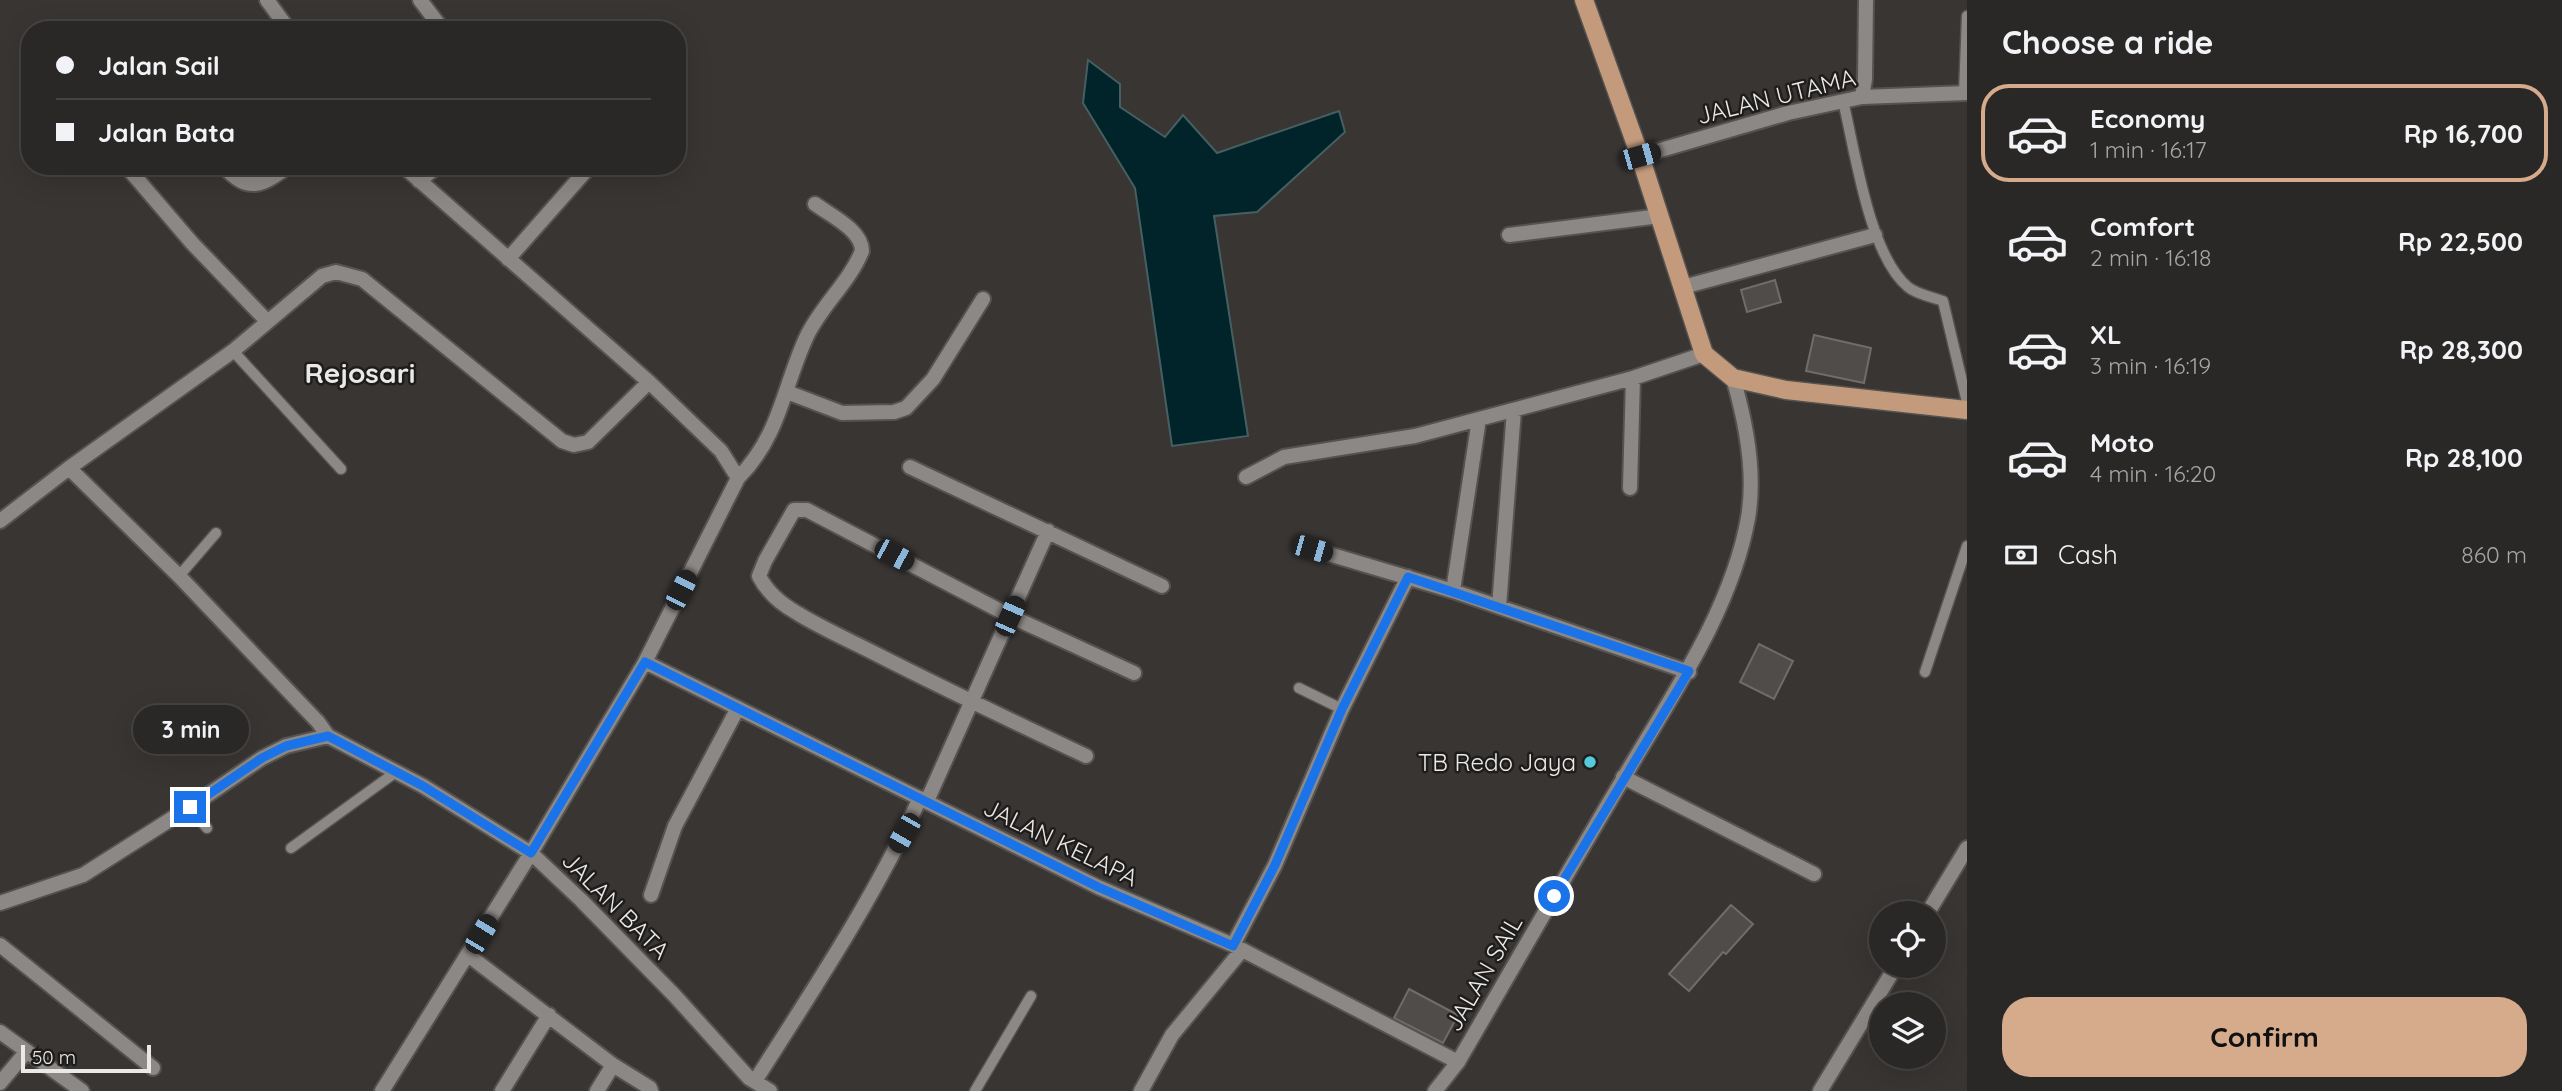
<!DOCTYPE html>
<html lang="en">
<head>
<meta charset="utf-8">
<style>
	body { margin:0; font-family:Quicksand,sans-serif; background:#363432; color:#f1f3f6; height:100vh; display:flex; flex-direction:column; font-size:26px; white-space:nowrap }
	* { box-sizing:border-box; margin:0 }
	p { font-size:23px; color:#a5a6a7 }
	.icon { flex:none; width:38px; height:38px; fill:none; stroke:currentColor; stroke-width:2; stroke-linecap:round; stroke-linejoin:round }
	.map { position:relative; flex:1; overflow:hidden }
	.drawer { display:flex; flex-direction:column; background:#2a2826; width:595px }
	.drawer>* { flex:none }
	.banner { position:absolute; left:21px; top:21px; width:665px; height:154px; border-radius:28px; box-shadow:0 7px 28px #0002,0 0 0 2px #464443; display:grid; align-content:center; height:154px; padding:0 35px; background:#2a2826 }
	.controls { position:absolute; left:1869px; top:901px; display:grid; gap:14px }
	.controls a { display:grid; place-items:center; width:77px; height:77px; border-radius:50%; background:#2a2826; box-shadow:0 7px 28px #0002,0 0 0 2px #464443; font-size:35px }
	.scale { position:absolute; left:21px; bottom:18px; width:130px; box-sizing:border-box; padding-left:7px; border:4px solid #ebe9e7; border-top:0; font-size:19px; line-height:24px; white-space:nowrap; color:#ebe9e7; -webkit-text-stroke:5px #1f1d1c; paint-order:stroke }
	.end { position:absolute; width:32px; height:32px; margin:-16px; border:9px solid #1a73e8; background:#fff; box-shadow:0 0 0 4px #fff }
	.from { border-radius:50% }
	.bubble { position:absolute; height:49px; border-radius:24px; background:#2a2826; box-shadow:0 7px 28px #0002,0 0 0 2px #464443; font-size:23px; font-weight:700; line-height:49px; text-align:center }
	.car { position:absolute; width:21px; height:42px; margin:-21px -10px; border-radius:9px; box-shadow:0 0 5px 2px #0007; background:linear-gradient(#222 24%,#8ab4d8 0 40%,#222 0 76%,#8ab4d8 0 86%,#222 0) }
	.banner b { display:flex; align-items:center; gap:24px; height:66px; font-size:26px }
	.banner b+b { border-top:2px solid #464443 }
	.banner i { width:18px; height:18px; background:#f1f3f6 }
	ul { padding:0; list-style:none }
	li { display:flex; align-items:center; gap:21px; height:98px; margin:0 14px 10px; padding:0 21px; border:4px solid transparent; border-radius:28px }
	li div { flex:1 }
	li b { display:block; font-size:26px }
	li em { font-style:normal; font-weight:700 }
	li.active { border-color:#d6ab8b }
	li>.icon { width:63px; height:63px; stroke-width:1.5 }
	h2 { padding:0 35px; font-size:32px; line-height:84px }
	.pay { display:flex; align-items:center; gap:18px; height:77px; padding:0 35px; font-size:26px }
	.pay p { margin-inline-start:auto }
	.cta { display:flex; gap:14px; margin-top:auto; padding:14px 35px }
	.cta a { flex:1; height:80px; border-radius:28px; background:#d6ab8b; color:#111; font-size:28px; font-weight:700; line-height:80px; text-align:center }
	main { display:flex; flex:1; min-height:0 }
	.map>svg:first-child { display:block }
</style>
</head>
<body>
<main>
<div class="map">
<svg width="1967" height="1091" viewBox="0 0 1967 1091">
	<rect width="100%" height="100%" fill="#383533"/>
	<path fill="#002429" stroke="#465f62" stroke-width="2" d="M 1088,60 L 1120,84 L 1120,107 L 1165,137 L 1183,115 L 1217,153 L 1339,111 L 1345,132 L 1257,212 L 1214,216 L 1248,436 L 1172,446 L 1135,188 L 1083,103 Z"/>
	<path fill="#4f4c4a" stroke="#6f6c6a" stroke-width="2" d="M 1775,280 L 1781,302 L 1747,312 L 1741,290 Z
		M 1814,335 L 1871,348 L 1864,383 L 1806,371 Z
		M 1759,644 L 1793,661 L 1774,699 L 1740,682 Z
		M 1731,905 L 1753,924 L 1726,954 L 1723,952 L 1689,991 L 1669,974 Z
		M 1409,989 L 1458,1015 L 1443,1043 L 1394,1018 Z"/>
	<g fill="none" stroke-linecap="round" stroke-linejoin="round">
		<g stroke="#555250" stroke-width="13">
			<path id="service" d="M 1964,93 L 1967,16
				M 1843,101 C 1855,150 1869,255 1908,287 C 1916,294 1932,297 1943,301 L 1967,402
				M 233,351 L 341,469
				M 179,576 L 216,533
				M 1925,672 L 1967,546
				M 1299,688 L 1342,709
				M 190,807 L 207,828
				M 291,848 L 396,772
				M 975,1091 L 1031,996"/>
		</g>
		<g stroke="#555250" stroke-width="18">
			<path id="minor" d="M 267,0 L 289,30
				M 420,0 L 443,30
				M 1862,97 L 1865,79 L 1866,0
				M 126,166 L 192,243 L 267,321
				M 223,166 C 249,194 261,186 289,166
				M 419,181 L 438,166
				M 1509,235 L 1660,216
				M 508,259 L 590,166
				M 1683,287 L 1875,235
				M 787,392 L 842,413 L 894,412 L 906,408 L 933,379 L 983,299
				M 910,467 L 1162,586
				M 69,468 L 179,576 L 318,722 L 328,736
				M 1246,477 L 1284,457 L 1415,436 L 1633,378 L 1704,354
				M 738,478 C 780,436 783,388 806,338 C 820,307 849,283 862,251 C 862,230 830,215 815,204
				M 1630,488 L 1633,378
				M 0,521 L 69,468 L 233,351 L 322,276 L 336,272 L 362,279 L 562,441 L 574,445 L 588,442 L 649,382
				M 1312,549 L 1453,591 L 1689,672
				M 1453,591 L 1479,419
				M 1499,607 L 1514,410
				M 645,662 L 1098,887 L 1233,945 L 1458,1062
				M 1086,756 C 1016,723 947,690 878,655 C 851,641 823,629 797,613 C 781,604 767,592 759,576 L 765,561 L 794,510 L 807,510 L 1010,616 L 1134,673
				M 1623,777 L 1814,874
				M 927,801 L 1048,531
				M 651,895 L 675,826 L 738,708
				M 0,903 L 83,875 L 190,807 L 262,758 L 286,746 L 328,736 L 423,786 L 531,853 L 581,900 L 675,996 L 749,1078 L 770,1091
				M 1927,914 L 1967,848
				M 0,945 L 153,1068
				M 1233,945 L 1275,865 L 1342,709 L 1408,577
				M 468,955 L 613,1065 L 650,1088 L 651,1091
				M 0,1032 L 82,1091
				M 755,1081 C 813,990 875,897 920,798
				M 0,1083 L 27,1051
				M 382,1091 L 531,853 L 645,662 L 738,478 L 721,451 L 649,382 L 403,166
				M 502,1091 L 549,1015
				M 597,1091 L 613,1065
				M 1141,1091 L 1172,1035 L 1242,950
				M 1820,1091 L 1896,966"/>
		</g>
		<g stroke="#555250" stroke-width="18">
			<path id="tertiary" d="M 1640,156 L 1788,113 L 1862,97 L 1967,93
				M 1435,1091 L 1458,1062 C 1513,968 1567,873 1623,779 C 1670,698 1731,612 1748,518 C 1756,472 1746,422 1733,378"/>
		</g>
		<g stroke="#555250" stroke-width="21">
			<path id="primary" d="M 1584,0 L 1640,156 L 1704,354 L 1733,378 L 1786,390 L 1967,410"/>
		</g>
		<use href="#service" stroke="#8c8886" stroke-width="10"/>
		<use href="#minor" stroke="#8c8886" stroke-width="14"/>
		<use href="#tertiary" stroke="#8c8886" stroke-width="14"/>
		<use href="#primary" stroke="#c39b7c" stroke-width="18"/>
	</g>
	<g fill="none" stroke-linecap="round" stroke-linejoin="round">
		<path stroke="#1a73e8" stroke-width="9" d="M 190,807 L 262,758 L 286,746 L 328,736 L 423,786 L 531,853 L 645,662 L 1098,887 L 1233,946 L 1275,865 L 1342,709 L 1408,577 L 1689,671 L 1554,896"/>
	</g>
	<circle fill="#53cbdb" stroke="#1f1d1c" stroke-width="2.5" cx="1590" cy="762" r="7"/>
	<g text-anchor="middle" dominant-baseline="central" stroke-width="5" stroke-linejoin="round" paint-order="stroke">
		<g font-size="24" fill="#ebe9e7" stroke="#1f1d1c">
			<text transform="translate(1776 96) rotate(-14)">JALAN UTAMA</text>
			<text transform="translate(1061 842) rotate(26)">JALAN KELAPA</text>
			<text transform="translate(616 905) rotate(45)">JALAN BATA</text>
			<text transform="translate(1483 973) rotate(-60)">JALAN SAIL</text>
		</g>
		<g font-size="24" fill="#ebe9e7" stroke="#1f1d1c" text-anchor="end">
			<text x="1576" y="762">TB Redo Jaya</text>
		</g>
		<g font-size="28" font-weight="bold" fill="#ebe9e7" stroke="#1f1d1c">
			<text x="360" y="372">Rejosari</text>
		</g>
	</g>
</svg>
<div class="controls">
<a><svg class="icon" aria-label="locate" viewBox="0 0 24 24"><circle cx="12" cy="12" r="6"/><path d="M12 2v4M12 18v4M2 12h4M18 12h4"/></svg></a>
<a><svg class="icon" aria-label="layers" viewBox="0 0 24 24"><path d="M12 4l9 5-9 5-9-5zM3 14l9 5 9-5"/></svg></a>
</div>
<div class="scale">50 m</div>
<i class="end from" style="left:1554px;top:896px"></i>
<i class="end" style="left:190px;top:807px"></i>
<div class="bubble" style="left:133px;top:705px;width:116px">3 min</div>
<i class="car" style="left:1640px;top:156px;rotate:74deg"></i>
<i class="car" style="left:1312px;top:549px;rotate:106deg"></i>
<i class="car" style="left:894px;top:555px;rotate:118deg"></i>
<i class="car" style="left:681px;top:590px;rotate:27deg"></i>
<i class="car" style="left:1010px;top:616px;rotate:24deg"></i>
<i class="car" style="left:904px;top:833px;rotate:210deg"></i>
<i class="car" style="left:481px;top:934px;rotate:31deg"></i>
<div class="banner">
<b><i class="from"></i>Jalan Sail</b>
<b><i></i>Jalan Bata</b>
</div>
</div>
<section class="drawer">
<h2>Choose a ride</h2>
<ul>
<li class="active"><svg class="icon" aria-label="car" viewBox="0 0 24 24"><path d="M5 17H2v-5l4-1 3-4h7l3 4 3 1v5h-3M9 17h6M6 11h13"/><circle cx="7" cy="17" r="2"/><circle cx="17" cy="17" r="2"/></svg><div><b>Economy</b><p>1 min · 16:17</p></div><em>Rp 16,700</em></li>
<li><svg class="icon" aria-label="car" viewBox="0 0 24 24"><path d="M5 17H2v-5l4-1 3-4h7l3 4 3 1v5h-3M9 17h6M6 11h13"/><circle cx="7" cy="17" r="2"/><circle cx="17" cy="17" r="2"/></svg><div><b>Comfort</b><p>2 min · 16:18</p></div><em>Rp 22,500</em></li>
<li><svg class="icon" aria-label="car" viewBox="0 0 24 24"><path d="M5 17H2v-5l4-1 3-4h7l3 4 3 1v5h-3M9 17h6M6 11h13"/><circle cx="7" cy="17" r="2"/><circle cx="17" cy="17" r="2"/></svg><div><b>XL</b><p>3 min · 16:19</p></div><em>Rp 28,300</em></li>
<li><svg class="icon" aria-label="car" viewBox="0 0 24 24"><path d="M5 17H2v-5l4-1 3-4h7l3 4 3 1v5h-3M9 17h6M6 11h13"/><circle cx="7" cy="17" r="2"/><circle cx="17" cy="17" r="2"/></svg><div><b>Moto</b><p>4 min · 16:20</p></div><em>Rp 28,100</em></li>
</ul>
<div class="pay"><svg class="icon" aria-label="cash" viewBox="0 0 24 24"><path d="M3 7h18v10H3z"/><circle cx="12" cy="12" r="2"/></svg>Cash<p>860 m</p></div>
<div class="cta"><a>Confirm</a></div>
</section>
</main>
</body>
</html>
